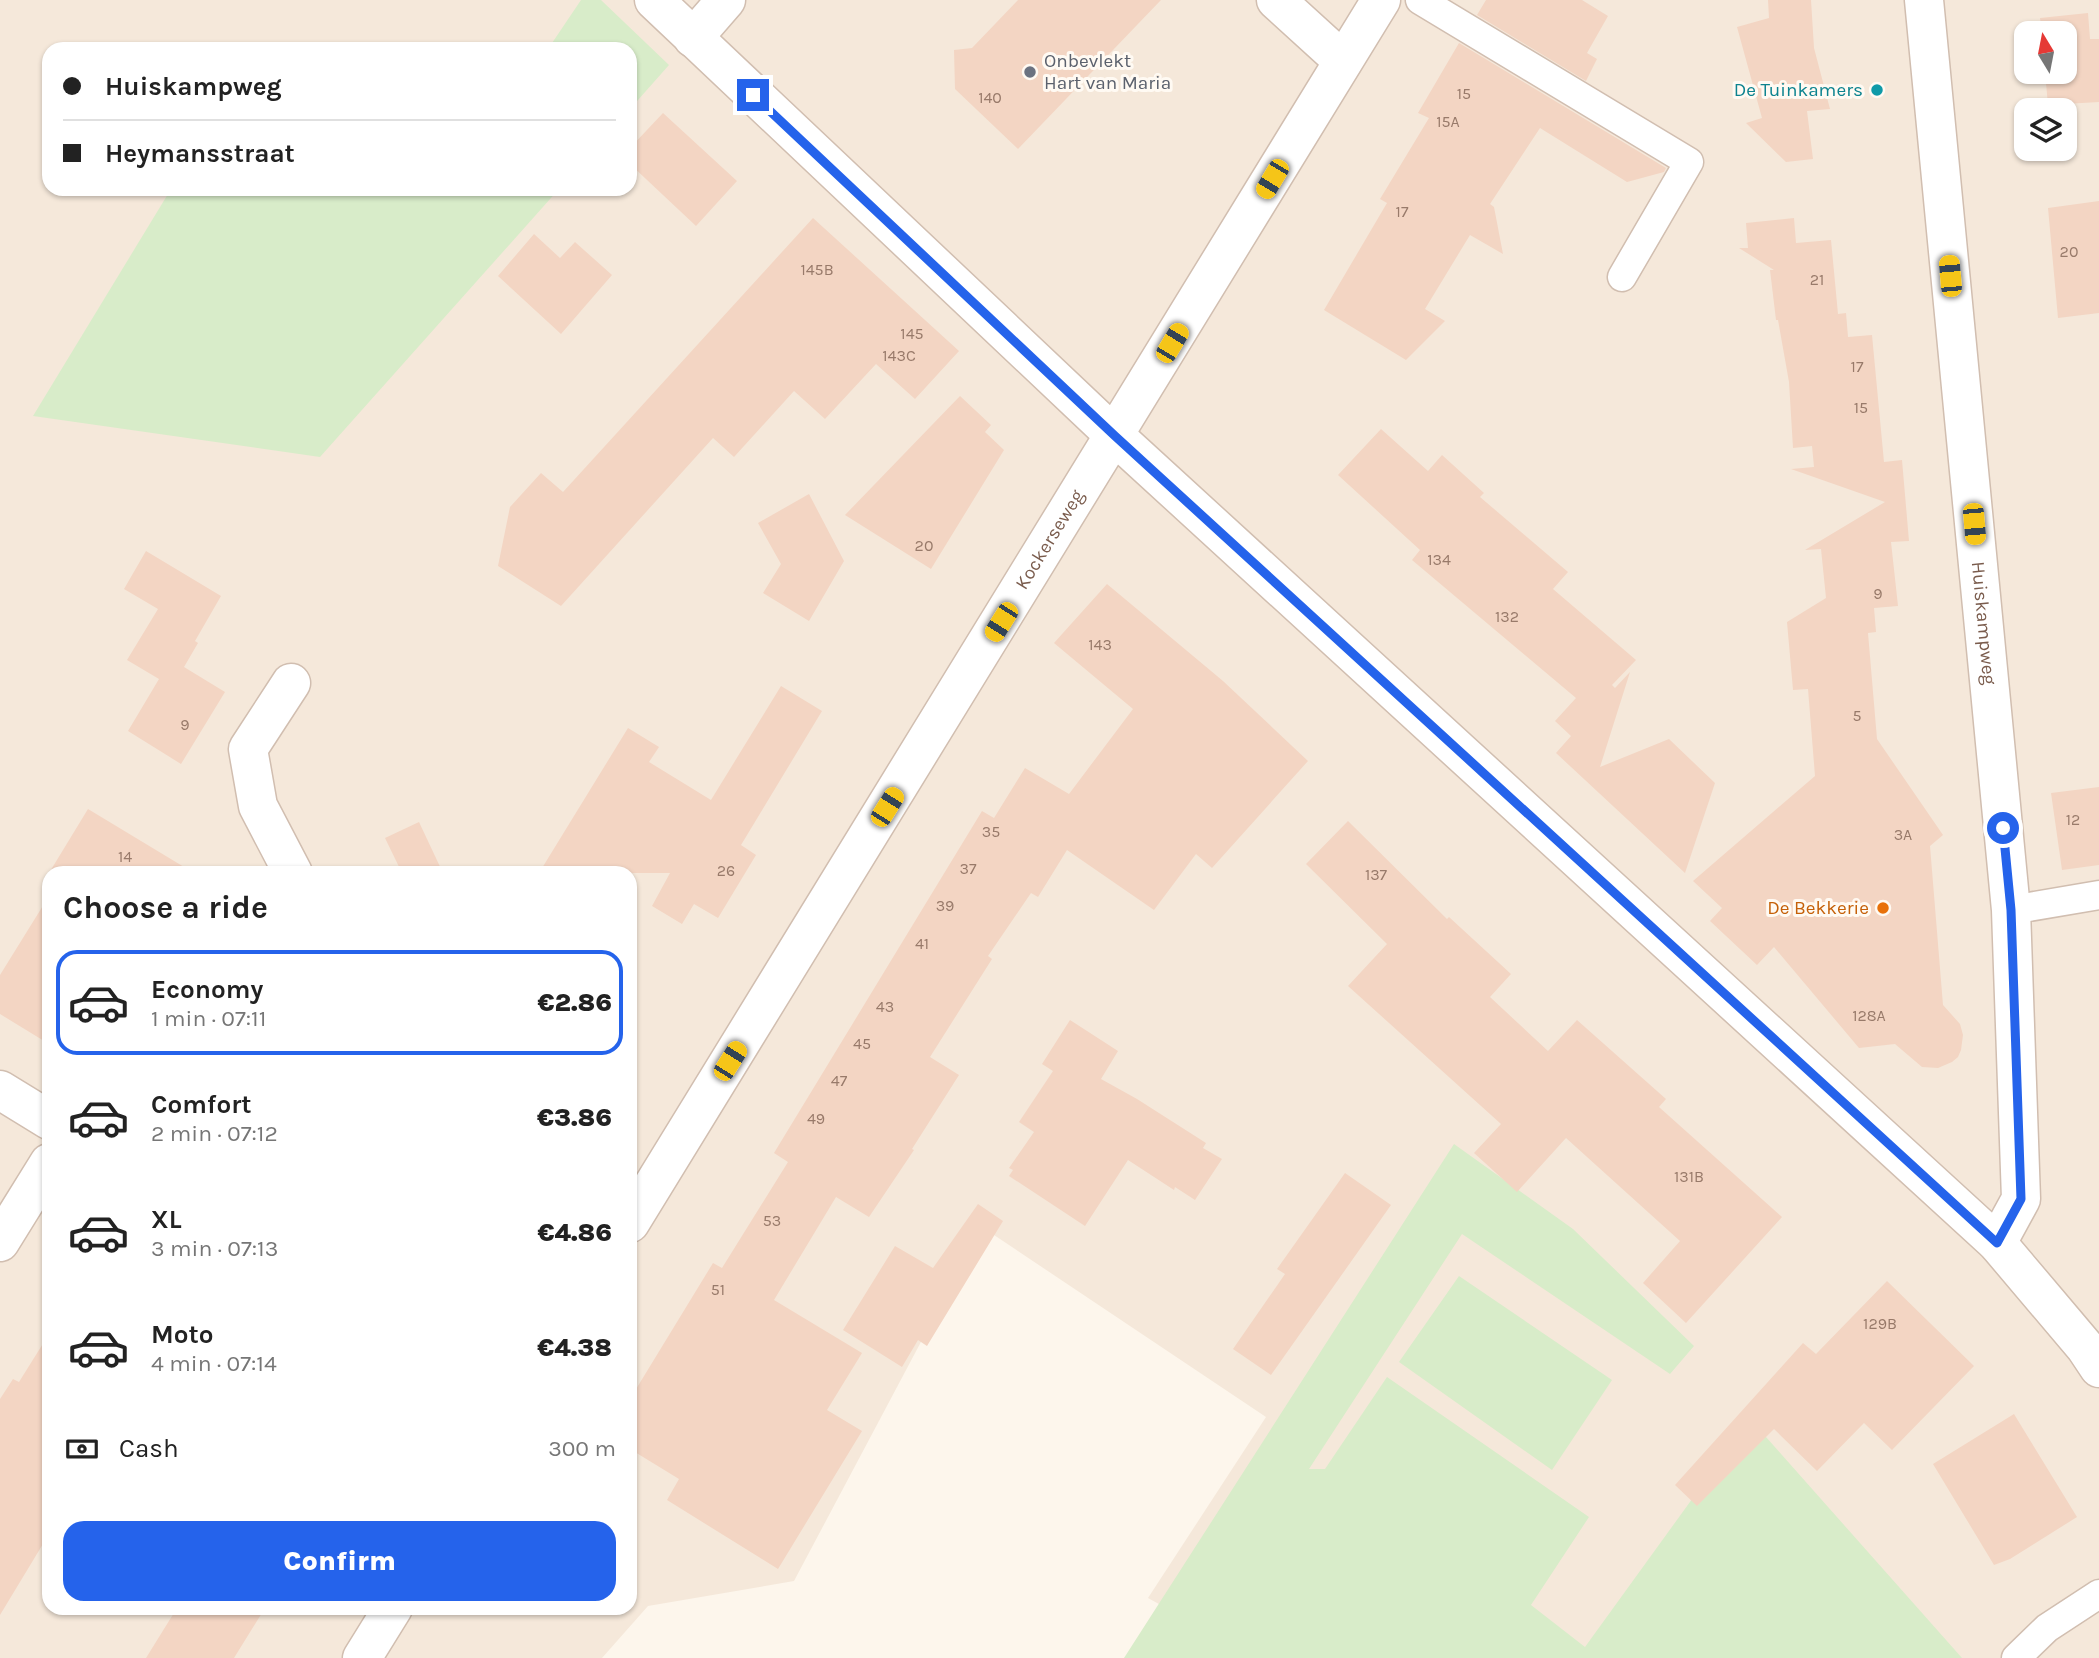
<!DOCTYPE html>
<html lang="en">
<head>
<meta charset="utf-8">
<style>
	body { margin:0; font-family:Karla,sans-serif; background:#f2f2f2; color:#222; height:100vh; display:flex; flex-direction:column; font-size:26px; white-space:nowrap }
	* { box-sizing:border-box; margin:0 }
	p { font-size:23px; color:#767676 }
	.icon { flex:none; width:38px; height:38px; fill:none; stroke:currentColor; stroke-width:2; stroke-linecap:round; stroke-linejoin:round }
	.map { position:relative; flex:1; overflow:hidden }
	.panel { position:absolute; left:42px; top:866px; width:595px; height:749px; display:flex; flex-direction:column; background:#fff; border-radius:21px; box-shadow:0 2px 5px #0004 }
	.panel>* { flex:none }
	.hud { position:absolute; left:42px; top:42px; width:595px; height:154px; border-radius:21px; box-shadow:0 2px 5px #0004; display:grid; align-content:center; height:154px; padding:0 21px; background:#fff }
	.needle { width:46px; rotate:350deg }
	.controls { position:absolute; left:2014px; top:21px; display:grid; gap:14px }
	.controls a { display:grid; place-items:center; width:63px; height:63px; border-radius:14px; background:#fff; box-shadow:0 2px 5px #0004; font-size:35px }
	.end { position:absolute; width:32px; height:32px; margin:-16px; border:9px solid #2563eb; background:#fff; box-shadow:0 0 0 4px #fff }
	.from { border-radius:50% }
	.car { position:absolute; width:21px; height:42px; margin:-21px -10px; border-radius:9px; box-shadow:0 0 5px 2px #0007; background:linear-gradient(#f5c518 24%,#345 0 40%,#f5c518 0 76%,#345 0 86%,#f5c518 0) }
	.hud b { display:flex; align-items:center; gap:24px; height:66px; font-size:26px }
	.hud b+b { border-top:2px solid #e0e0e0 }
	.hud i { width:18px; height:18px; background:#222 }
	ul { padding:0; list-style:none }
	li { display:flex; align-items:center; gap:21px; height:105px; margin:0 14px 10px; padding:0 7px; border:4px solid transparent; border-radius:21px }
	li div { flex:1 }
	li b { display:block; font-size:26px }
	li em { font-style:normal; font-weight:800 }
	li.current { border-color:#2563eb }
	li>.icon { width:63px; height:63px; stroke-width:1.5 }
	h2 { padding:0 21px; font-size:32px; line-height:84px }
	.pay { display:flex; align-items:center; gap:18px; height:77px; padding:0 21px; font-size:26px }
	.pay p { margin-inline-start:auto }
	.primary-button { display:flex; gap:14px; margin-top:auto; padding:14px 21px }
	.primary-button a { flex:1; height:80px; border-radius:21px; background:#2563eb; color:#fff; font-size:28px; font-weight:800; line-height:80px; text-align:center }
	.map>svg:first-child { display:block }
</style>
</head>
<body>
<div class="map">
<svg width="2099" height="1658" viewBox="0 0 2099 1658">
	<rect width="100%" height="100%" fill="#fdf6ec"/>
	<path fill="#f5e8da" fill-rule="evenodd" d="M 0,0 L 2099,0 L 2099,1658 L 1257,1658 L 1148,1598 L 1266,1417 L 982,1227 L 794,1581 L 648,1606 L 602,1658 L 0,1658 ZM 2026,33 L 2065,33 L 2065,72 L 2026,72 ZM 49,49 L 630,49 L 630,189 L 49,189 ZM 2026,110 L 2065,110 L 2065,149 L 2026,149 ZM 49,873 L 630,873 L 630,1608 L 49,1608 Z"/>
	<path fill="#d8ecc9" d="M 581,0 L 601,0 L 669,65 L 630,109 L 630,49 L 548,49 Z
		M 171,189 L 559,189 L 320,457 L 33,416 Z
		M 1454,1144 L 1573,1229 L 1694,1346 L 1670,1374 L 1462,1234 L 1309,1469 L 1325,1469 L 1387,1377 L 1589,1517 L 1531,1605 L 1585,1647 L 1750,1419 L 1962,1658 L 1124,1658 Z
		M 1459,1276 L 1612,1380 L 1552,1470 L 1399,1362 Z"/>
	<path fill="#f3d5c3" d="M 1018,0 L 1161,0 L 1018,149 L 955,89 L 954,50 L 972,48 Z
		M 1486,0 L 1582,0 L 1608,16 L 1587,53 L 1597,59 L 1586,81 L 1477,15 Z
		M 1768,0 L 1811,0 L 1814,48 L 1830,109 L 1807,111 L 1813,159 L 1786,162 L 1746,123 L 1762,118 L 1737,27 L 1769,18 Z
		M 2088,13 L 2090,39 L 2099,39 L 2099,102 L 2048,105 L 2045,72 L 2065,72 L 2065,33 L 2042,33 L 2040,18 Z
		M 1459,43 L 1666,168 L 1664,172 L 1627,182 L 1540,128 L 1490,204 L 1494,207 L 1503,254 L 1470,235 L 1425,309 L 1445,321 L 1406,360 L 1324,310 L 1387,203 L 1380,199 L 1429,118 L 1418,113 Z
		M 663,113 L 737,181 L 696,226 L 630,164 L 630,148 Z
		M 2099,201 L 2099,313 L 2058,318 L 2048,208 Z
		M 813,218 L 959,351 L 915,399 L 876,364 L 825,419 L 794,391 L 734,457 L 713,438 L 561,606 L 498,566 L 510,507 L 541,473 L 563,492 Z
		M 1794,218 L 1796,243 L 1831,240 L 1838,314 L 1846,313 L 1848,337 L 1872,335 L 1884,462 L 1902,460 L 1909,541 L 1891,542 L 1898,606 L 1874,608 L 1876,632 L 1868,633 L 1877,739 L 1943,835 L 1930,846 L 1943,1005 L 1960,1024 L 1963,1035 L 1961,1050 L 1958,1057 L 1952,1062 L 1938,1068 L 1922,1067 L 1895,1044 L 1859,1048 L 1774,947 L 1757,965 L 1710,921 L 1722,908 L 1693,881 L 1815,776 L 1808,689 L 1793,690 L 1787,622 L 1826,598 L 1821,549 L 1805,550 L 1885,502 L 1791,469 L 1814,467 L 1812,446 L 1793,448 L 1789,382 L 1778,320 L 1776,320 L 1770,270 L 1774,270 L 1739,248 L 1748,248 L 1746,223 Z
		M 534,234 L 560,258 L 575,242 L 612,275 L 561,334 L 498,276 Z
		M 960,396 L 991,425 L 985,432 L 1004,450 L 931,569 L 845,515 Z
		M 1381,429 L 1428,471 L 1442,455 L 1484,493 L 1480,497 L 1568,572 L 1553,589 L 1636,660 L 1612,685 L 1615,688 L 1630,672 L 1600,767 L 1669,739 L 1715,783 L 1685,873 L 1556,753 L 1571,736 L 1555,721 L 1576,698 L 1412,560 L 1420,550 L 1338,475 Z
		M 809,494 L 844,561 L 809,621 L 763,593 L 781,564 L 758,523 Z
		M 146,551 L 221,596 L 195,641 L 198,643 L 184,667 L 225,692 L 181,764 L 128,731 L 159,679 L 127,660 L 158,609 L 124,589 Z
		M 1107,584 L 1223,681 L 1308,761 L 1212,868 L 1196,854 L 1154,910 L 1067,850 L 1038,897 L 1031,893 L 988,956 L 992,959 L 930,1057 L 959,1075 L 912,1149 L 914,1150 L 869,1217 L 836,1197 L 774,1300 L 862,1353 L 827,1410 L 862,1431 L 778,1569 L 667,1500 L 679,1479 L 630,1449 L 630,1399 L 713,1263 L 722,1268 L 788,1162 L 774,1153 L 982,811 L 994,818 L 1025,768 L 1069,794 L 1133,709 L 1054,643 Z
		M 781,686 L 822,711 L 741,845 L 756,855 L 718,918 L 694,904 L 682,924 L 652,906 L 670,873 L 539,873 L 628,728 L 659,747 L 649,762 L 711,800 Z
		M 2099,787 L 2099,865 L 2062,870 L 2051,793 Z
		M 88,809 L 194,873 L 49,873 Z
		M 1348,821 L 1447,919 L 1449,917 L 1511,974 L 1490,997 L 1548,1051 L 1577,1020 L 1666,1099 L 1659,1107 L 1782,1217 L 1686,1323 L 1643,1283 L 1680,1241 L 1566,1138 L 1517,1192 L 1474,1153 L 1501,1124 L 1348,986 L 1387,944 L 1306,864 Z
		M 419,822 L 443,873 L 402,873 L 385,838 Z
		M 49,896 L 49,1044 L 0,1014 L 0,975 Z
		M 1070,1020 L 1118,1051 L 1101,1079 L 1137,1099 L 1206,1143 L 1203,1148 L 1222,1159 L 1195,1200 L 1175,1187 L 1174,1190 L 1128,1160 L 1085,1226 L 1009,1176 L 1013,1170 L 1009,1168 L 1034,1132 L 1019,1122 L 1053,1071 L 1042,1064 Z
		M 1345,1173 L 1391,1205 L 1271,1375 L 1233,1349 L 1285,1274 L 1277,1269 Z
		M 978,1204 L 1003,1221 L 927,1346 L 918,1340 L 902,1367 L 843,1330 L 895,1246 L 933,1268 Z
		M 1887,1281 L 1974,1366 L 1892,1450 L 1864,1423 L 1817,1471 L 1774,1429 L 1697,1506 L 1675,1485 L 1803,1343 L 1816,1354 Z
		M 49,1334 L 49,1534 L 0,1615 L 0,1399 L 13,1379 L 19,1382 Z
		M 2014,1414 L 2077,1517 L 2010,1559 L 1994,1565 L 1933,1464 Z
		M 177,1608 L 265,1608 L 234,1658 L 146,1658 Z"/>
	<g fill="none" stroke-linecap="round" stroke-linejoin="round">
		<g stroke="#d1beb0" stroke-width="31">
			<path id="service" d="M 1420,0 L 1689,162 L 1622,277
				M 2011,910 L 2099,895
				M 2016,1658 L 2047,1628 L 2099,1594"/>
		</g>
		<g stroke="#d1beb0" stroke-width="41">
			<g id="minor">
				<path d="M 1276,0 L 1343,61"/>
				<path id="s1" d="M 1924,0 L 2011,910 L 2021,1199 L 1997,1243"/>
				<path d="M 693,38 L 726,0"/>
				<path d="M 291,683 L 248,749 L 258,806 L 293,873"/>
				<path d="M 0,1090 L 49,1120"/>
				<path id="s2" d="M 630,1223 L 1381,0"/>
				<path d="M 0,1242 L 49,1163"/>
				<path d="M 362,1658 L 393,1608"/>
			</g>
		</g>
		<g stroke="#d1beb0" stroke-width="41">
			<path id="tertiary" d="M 654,0 L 1115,436 L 1997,1243 L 2085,1347 L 2099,1368"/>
		</g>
		<use href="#service" stroke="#fff" stroke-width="28"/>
		<use href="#minor" stroke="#fff" stroke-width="38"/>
		<use href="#tertiary" stroke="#fff" stroke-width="38"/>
	</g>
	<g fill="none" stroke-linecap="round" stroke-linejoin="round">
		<path stroke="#2563eb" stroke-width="9" d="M 753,95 L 1115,436 L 1997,1243 L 2021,1199 L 2011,910 L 2003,828"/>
	</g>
	<circle fill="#6b7280" stroke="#fffaf3" stroke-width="2.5" cx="1030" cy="72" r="7"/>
	<circle fill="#0f9aa8" stroke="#fffaf3" stroke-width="2.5" cx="1877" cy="90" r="7"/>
	<circle fill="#e8710a" stroke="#fffaf3" stroke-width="2.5" cx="1883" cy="908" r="7"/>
	<g text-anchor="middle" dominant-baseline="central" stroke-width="6" stroke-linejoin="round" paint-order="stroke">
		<g font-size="16" fill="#987a6a">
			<text x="1464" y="93">15</text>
			<text x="990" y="97">140</text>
			<text x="1448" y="121">15A</text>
			<text x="1402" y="211">17</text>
			<text x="2069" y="251">20</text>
			<text x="817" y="269">145B</text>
			<text x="1817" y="279">21</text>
			<text x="912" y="333">145</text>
			<text x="899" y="355">143C</text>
			<text x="1857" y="366">17</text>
			<text x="1861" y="407">15</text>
			<text x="924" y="545">20</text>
			<text x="1439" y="559">134</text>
			<text x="1878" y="593">9</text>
			<text x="1507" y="616">132</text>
			<text x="1100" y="644">143</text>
			<text x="1857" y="715">5</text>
			<text x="185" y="724">9</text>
			<text x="2073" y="819">12</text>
			<text x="991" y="831">35</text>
			<text x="1903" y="834">3A</text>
			<text x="125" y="856">14</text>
			<text x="968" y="868">37</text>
			<text x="726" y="870">26</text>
			<text x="1376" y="874">137</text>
			<text x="945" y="905">39</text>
			<text x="922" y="943">41</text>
			<text x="885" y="1006">43</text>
			<text x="1869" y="1015">128A</text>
			<text x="862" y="1043">45</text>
			<text x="839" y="1080">47</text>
			<text x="816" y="1118">49</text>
			<text x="1689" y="1176">131B</text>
			<text x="772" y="1220">53</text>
			<text x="718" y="1289">51</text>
			<text x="1880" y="1323">129B</text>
		</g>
		<g font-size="19" fill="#5b616d" stroke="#fffaf3" text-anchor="start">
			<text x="1044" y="61">Onbevlekt<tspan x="1044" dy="22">Hart van Maria</tspan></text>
		</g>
		<g font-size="19" fill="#0d838f" stroke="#fffaf3" text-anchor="end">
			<text x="1863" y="90">De Tuinkamers</text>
		</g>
		<g font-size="19" fill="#7a5c4d" stroke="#fffaf3">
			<text stroke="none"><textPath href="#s2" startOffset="802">Kockerseweg</textPath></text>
			<text stroke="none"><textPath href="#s1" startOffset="626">Huiskampweg</textPath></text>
		</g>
		<g font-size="19" fill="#c56008" stroke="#fffaf3" text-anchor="end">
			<text x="1869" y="908">De Bekkerie</text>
		</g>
	</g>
</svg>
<div class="controls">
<a><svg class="needle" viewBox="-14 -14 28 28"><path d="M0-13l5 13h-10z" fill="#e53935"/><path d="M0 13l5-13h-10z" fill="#767676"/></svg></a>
<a><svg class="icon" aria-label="layers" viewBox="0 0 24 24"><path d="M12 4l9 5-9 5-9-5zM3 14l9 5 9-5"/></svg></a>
</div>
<i class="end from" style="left:2003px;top:828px"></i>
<i class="end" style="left:753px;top:95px"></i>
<i class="car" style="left:1272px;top:179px;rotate:211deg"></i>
<i class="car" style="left:1950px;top:276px;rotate:355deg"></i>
<i class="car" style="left:1172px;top:343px;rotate:31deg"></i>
<i class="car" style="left:1974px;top:524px;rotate:175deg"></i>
<i class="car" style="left:1001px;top:622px;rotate:212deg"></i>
<i class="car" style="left:887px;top:807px;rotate:32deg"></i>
<i class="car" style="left:730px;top:1061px;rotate:32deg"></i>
<div class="hud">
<b><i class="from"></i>Huiskampweg</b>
<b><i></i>Heymansstraat</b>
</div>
<section class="panel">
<h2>Choose a ride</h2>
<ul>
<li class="current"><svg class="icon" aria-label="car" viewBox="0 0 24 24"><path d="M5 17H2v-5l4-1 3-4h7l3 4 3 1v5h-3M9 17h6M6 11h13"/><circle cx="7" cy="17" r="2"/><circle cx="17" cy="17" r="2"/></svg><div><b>Economy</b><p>1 min · 07:11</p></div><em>€2.86</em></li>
<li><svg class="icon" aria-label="car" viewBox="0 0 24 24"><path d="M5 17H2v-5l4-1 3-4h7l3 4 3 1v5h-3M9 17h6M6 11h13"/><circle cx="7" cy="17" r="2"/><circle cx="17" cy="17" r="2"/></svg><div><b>Comfort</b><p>2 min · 07:12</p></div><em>€3.86</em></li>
<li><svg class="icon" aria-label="car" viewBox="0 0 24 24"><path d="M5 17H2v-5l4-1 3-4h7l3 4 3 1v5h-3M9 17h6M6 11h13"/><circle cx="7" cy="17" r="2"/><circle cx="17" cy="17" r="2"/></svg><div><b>XL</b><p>3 min · 07:13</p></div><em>€4.86</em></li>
<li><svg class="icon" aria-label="car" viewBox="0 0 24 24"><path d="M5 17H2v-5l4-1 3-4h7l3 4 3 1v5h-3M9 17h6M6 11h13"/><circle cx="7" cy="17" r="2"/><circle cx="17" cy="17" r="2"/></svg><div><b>Moto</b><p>4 min · 07:14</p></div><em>€4.38</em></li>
</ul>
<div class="pay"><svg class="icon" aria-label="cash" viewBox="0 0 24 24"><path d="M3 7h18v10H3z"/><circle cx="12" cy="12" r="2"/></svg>Cash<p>300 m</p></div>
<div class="primary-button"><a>Confirm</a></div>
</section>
</div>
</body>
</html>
